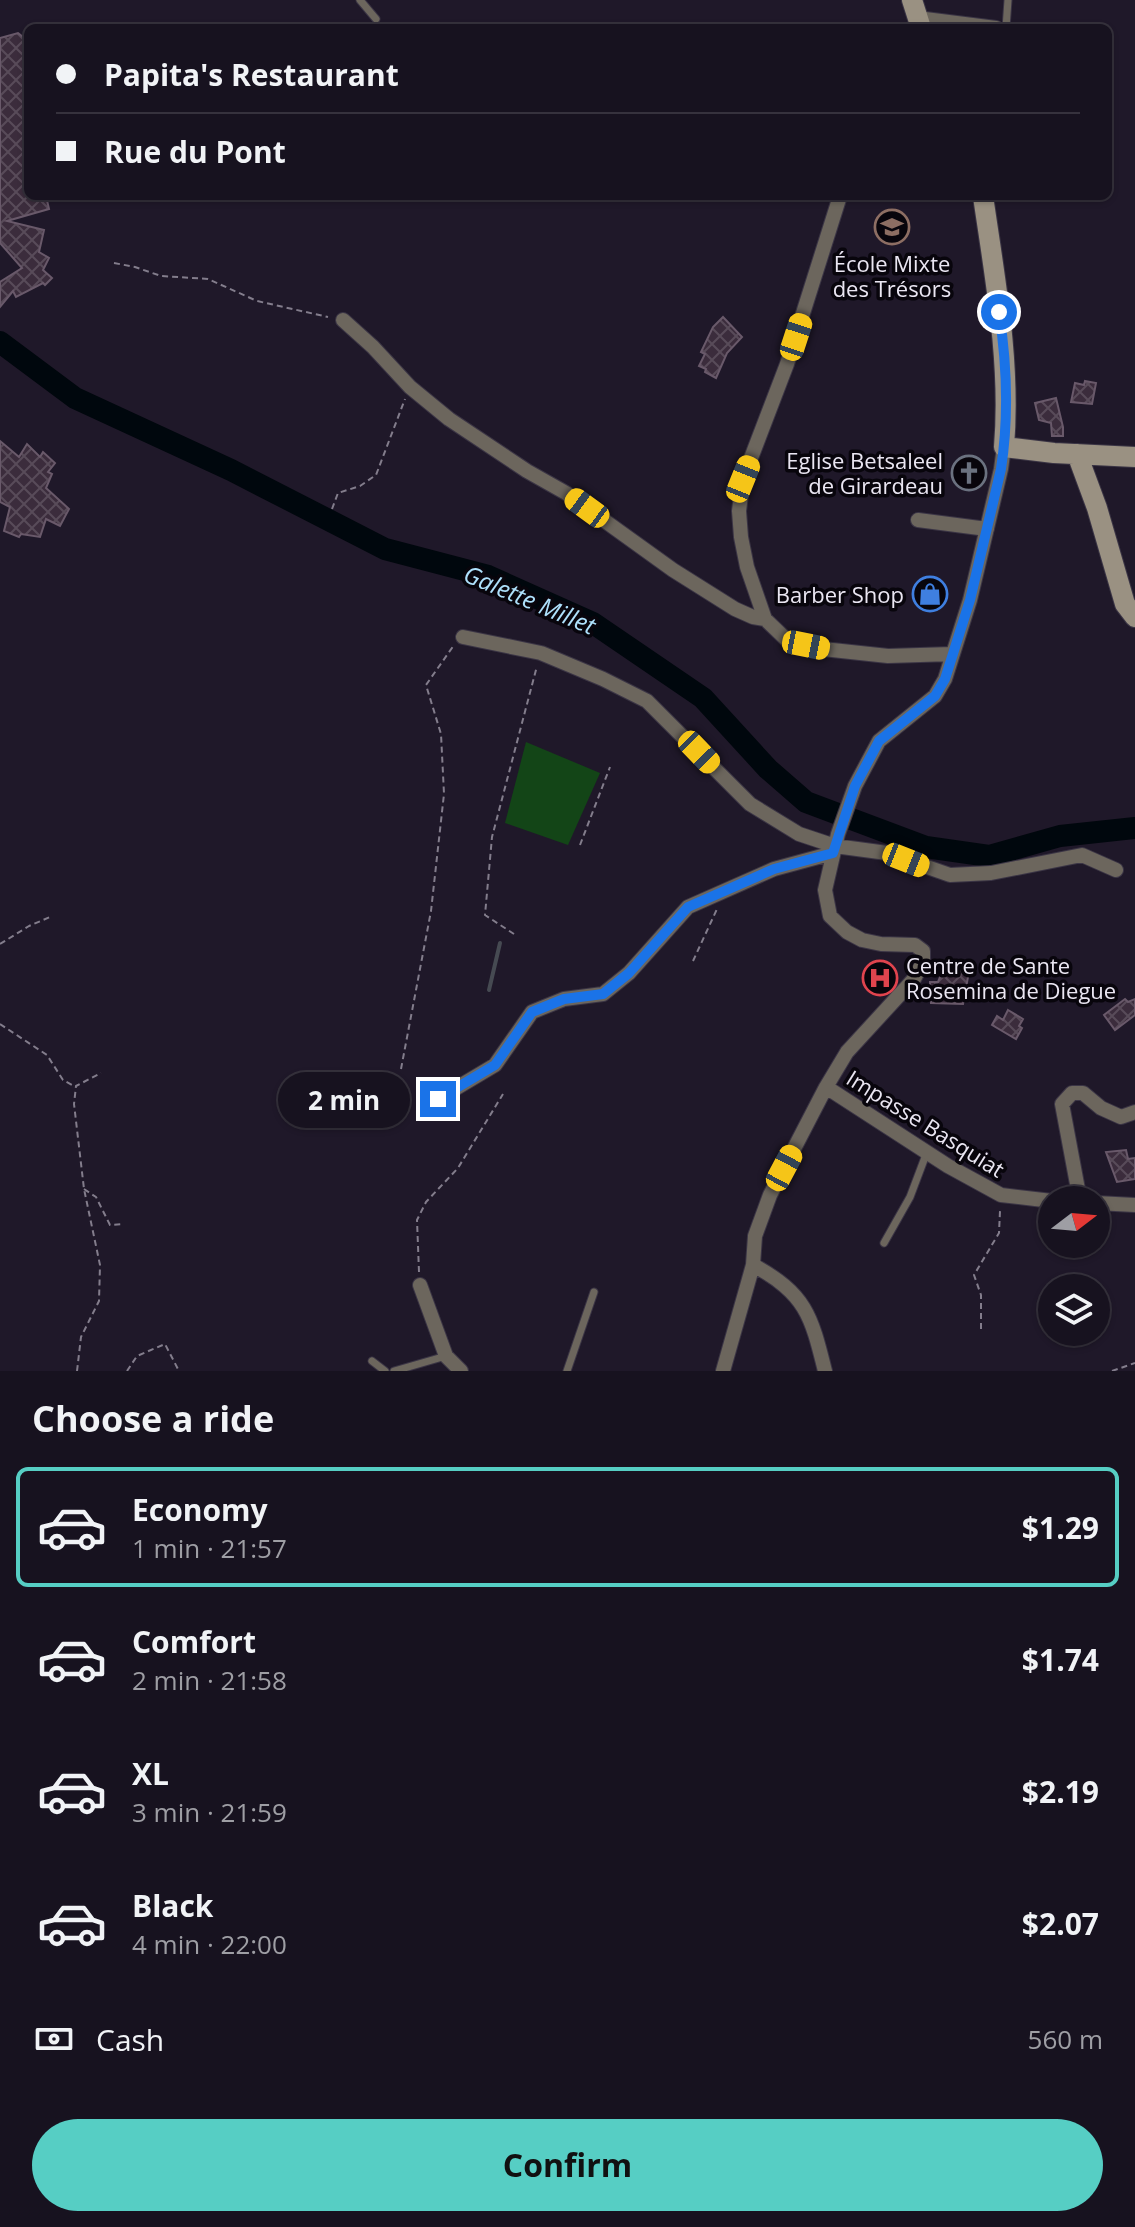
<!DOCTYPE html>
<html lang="en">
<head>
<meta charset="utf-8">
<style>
	body { margin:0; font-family:"Open Sans",sans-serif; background:#201b28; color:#f1f3f6; height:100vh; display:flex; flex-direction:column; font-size:30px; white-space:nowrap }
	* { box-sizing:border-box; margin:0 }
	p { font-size:26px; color:#9e9ea4 }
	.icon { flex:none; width:44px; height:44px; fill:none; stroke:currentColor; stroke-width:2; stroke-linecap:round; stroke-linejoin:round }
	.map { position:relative; height:1371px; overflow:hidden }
	.panel { display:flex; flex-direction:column; background:#17121f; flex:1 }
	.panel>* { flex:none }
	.guide { position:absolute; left:24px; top:24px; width:1088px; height:176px; border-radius:12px; box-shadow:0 2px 6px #0004,0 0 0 2px #36323d; display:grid; align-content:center; height:176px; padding:0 32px; background:#17121f }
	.needle { width:52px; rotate:74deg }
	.tools { position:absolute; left:1038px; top:1186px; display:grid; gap:16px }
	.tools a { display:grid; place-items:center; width:72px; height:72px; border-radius:50%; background:#17121f; box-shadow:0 2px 6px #0004,0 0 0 2px #36323d; font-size:40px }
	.end { position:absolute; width:36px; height:36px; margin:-18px; border:10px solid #1a73e8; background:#fff; box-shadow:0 0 0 4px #fff }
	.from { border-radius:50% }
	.bubble { position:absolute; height:56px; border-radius:28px; background:#17121f; box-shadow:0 2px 6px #0004,0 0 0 2px #36323d; font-size:26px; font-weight:700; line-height:56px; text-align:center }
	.car { position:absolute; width:24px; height:48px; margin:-24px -12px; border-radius:10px; box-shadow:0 0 6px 2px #0007; background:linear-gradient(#f5c518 24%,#345 0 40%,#f5c518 0 76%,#345 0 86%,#f5c518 0) }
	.guide b { display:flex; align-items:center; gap:28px; height:76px; font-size:30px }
	.guide b+b { border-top:2px solid #36323d }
	.guide i { width:20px; height:20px; background:#f1f3f6 }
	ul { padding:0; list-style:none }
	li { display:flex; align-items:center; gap:24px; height:120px; margin:0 16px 12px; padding:0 16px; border:4px solid transparent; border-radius:12px }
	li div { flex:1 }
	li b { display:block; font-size:30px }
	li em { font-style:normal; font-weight:700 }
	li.on { border-color:#56cec4 }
	li>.icon { width:72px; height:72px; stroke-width:1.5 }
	h2 { padding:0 32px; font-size:36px; line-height:96px }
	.pay { display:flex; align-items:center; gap:20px; height:88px; padding:0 32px; font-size:30px }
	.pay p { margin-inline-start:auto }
	.button { display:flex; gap:16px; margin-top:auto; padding:16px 32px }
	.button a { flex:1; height:92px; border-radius:48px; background:#56cec4; color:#111; font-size:32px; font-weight:700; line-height:92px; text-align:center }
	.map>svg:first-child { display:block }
</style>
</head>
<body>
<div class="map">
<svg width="1135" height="1371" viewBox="0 0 1135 1371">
	<defs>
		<pattern id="building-cross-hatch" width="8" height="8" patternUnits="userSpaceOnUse" patternTransform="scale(2)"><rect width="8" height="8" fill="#3b2c3c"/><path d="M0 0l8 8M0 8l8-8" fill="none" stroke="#584b59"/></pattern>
	</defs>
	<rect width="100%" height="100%" fill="#1f1829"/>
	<path fill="#134517" d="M 526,742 L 600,773 L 568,845 L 505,823 Z"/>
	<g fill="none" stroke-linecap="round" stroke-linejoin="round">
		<path stroke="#464a52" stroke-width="4" d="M 489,990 L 500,943"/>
		<path stroke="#00070d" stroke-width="22" d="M 0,342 L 75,398 L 231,470 L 385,549 L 488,576 L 593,623 L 703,698 L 768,769 L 806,802 L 926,847 L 989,856 L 1060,836 L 1135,828"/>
	</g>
	<path fill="url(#building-cross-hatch)" stroke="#69596a" stroke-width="2" d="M 18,33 L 28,41 L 28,196 L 46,196 L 49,209 L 7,221 L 44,230 L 39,252 L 49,258 L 43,270 L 52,278 L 45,285 L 43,283 L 16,297 L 13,291 L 0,307 L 0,282 L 22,268 L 0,243 L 0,38 Z
		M 723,317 L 742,337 L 727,353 L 716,378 L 705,372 L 706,369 L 699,366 L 705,354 L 701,352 L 713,327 Z
		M 1085,381 L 1096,383 L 1092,404 L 1071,402 L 1075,383 L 1084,385 Z
		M 1056,398 L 1063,427 L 1063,436 L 1052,436 L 1051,423 L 1039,420 L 1035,403 Z
		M 0,441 L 19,457 L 27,444 L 40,457 L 43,452 L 55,463 L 48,472 L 52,474 L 46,488 L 69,509 L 60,526 L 46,519 L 40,537 L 21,534 L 19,537 L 4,531 L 10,507 L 0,502 Z
		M 947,960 L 968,977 L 963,1004 L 931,1003 L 930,982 L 938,982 Z
		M 1125,999 L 1128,1002 L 1135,999 L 1135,1015 L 1115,1030 L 1104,1015 Z
		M 1008,1010 L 1023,1019 L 1019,1026 L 1022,1028 L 1016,1039 L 992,1025 L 997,1016 L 1003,1020 Z
		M 1126,1150 L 1128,1159 L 1135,1158 L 1135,1179 L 1117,1182 L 1106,1152 Z"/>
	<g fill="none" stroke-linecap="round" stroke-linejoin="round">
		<g stroke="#3b3545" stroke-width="9">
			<path id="lane" d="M 360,0 L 376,19
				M 1006,28 L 1008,0
				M 884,1243 L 910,1197 L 927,1152
				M 372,1361 L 385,1371
				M 394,1371 L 446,1356
				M 567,1371 L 594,1292"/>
		</g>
		<g stroke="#3b3545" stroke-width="16">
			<path id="street" d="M 917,18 L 996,28
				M 840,196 L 787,364 L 743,479 L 739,511 L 741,537 L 747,567 L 765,619 L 789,642 L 823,649 L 888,656 L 952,654
				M 343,320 L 373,347 L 410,387 L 449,419 L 527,471 L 566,493 L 673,570 L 735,609 L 753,617 L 765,619
				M 918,520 L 987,529
				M 463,637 L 541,653 L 603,679 L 647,701 L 750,804 L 799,834 L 835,846 L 887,853 L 950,875 L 991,873 L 1082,855 L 1116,870
				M 826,1087 L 948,1166 L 1001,1195 L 1052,1201
				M 438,1099 L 495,1065 L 532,1012 L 564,999 L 603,994 L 629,973 L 688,907 L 774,869 L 833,853
				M 1080,1200 L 1062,1104 L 1072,1093 L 1083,1093 L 1101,1108 L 1121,1117 L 1135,1112
				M 1096,1203 L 1135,1205
				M 753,1265 C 806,1294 811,1315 825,1371
				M 420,1285 L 446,1356 L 461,1371
				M 723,1371 L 753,1265 L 755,1236 L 770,1195 L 826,1087 L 847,1052 L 914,979 L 923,962 L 923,951 L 915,945 L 881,944 L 862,940 L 847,932 L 830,916 L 825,890 L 838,834 L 855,786 L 879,741 L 935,696 L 945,679 L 970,600 L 1001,469 L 1004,447"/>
		</g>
		<g stroke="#3b3545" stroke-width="22">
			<path id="secondary" d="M 912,0 L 921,28
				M 983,196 C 995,279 1011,363 1004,447 L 1054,453 L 1135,457
				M 1077,454 L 1097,508 L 1125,604 L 1135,617"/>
		</g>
		<path stroke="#837d8c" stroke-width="2" stroke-dasharray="6 4" stroke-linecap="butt" d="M 114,263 L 135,267 L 161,276 L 208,279 L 257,301 L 328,317
			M 332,509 L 338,493 L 360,486 L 376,475 L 405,399
			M 580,845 L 610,767
			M 514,934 L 485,915 L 492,837 L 537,666
			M 0,944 L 29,926 L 50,917
			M 693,961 L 717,909
			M 0,1024 L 47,1055 L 63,1080 L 74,1086
			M 401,1069 L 431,911 L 444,794 L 441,734 L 426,685 L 454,645
			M 84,1189 L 96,1197 L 110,1225 L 123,1224
			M 419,1272 L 417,1220 L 426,1202 L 458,1168 L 503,1094
			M 981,1329 L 981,1295 L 974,1275 L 999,1233 L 1000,1211
			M 77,1371 L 81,1337 L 99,1301 L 100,1265 L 84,1189 L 74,1104 L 76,1086 L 101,1073
			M 127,1371 L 137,1356 L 165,1344 L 179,1371
			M 1112,1371 L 1135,1363"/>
		<use href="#lane" stroke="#6c665d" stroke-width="7"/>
		<use href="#street" stroke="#6c665d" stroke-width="14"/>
		<use href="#secondary" stroke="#9a9182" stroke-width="20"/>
	</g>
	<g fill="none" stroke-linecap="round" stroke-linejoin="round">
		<path stroke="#1a73e8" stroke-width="10" d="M 438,1099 L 495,1065 L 532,1012 L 564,999 L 603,994 L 629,973 L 688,907 L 774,869 L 833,853 L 855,786 L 879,741 L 935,696 L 945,679 L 970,600 L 1001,469 C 1009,417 1007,364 999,312"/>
	</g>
	<defs>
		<g id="school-ring" transform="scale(1.8)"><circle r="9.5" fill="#08050c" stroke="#8d6e63" stroke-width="1.5"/><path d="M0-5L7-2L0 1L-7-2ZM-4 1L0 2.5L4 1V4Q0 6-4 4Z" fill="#8d6e63"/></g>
		<g id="church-ring" transform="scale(1.8)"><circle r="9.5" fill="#08050c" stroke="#6b7280" stroke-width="1.5"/><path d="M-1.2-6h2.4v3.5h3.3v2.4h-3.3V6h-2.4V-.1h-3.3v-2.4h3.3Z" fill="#6b7280"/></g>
		<g id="shop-ring" transform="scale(1.8)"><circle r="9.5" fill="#08050c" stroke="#3f7fe0" stroke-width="1.5"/><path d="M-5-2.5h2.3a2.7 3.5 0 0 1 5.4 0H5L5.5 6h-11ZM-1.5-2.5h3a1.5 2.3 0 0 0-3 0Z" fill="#3f7fe0"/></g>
		<g id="hospital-ring" transform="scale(1.8)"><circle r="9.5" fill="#08050c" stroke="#e0444e" stroke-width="1.5"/><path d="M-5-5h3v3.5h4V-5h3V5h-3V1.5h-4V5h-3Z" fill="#e0444e"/></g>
	</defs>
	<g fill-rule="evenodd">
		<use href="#school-ring" x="892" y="227"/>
		<use href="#church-ring" x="969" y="473"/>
		<use href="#shop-ring" x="930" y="594"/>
		<use href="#hospital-ring" x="880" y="978"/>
	</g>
	<g text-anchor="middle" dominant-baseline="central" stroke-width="7" stroke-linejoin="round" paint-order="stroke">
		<g font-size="22" fill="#eae6f2" stroke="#08050c" text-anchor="end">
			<text x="892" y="263" text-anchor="middle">École Mixte<tspan x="892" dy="25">des Trésors</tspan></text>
			<text x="943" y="460">Eglise Betsaleel<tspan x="943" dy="25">de Girardeau</tspan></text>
			<text x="904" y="594">Barber Shop</text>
			<text x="906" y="965" text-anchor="start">Centre de Sante<tspan x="906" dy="25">Rosemina de Diegue</tspan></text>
		</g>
		<g font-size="22" fill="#eae6f2" stroke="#08050c">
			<text transform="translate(926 1123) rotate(32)">Impasse Basquiat</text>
		</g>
		<g font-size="24" font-style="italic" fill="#aee1fc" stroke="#08050c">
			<text transform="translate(530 599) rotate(23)">Galette Millet</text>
		</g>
	</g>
</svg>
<div class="tools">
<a><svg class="needle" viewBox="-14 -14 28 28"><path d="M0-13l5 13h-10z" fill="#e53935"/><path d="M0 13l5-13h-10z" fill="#9e9ea4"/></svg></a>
<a><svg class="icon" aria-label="layers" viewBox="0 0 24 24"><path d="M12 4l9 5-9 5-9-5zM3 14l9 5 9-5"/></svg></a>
</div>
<i class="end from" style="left:999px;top:312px"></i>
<i class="end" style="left:438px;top:1099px"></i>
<div class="bubble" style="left:278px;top:1072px;width:132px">2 min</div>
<i class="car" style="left:796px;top:337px;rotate:18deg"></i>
<i class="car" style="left:743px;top:479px;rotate:22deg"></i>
<i class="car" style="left:587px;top:508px;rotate:306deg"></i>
<i class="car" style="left:806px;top:645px;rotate:101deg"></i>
<i class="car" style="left:699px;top:752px;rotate:136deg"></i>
<i class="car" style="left:906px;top:860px;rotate:112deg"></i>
<i class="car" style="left:784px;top:1168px;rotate:28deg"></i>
<div class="guide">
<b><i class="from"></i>Papita's Restaurant</b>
<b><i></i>Rue du Pont</b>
</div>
</div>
<section class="panel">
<h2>Choose a ride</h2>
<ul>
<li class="on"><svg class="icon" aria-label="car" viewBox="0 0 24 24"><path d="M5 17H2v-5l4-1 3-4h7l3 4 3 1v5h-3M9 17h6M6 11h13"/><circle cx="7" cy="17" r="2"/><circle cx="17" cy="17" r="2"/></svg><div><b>Economy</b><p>1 min · 21:57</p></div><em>$1.29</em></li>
<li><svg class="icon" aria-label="car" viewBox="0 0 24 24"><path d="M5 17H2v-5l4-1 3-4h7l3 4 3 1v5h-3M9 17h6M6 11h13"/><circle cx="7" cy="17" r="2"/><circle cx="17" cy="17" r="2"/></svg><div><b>Comfort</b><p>2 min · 21:58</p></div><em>$1.74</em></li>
<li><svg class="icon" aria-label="car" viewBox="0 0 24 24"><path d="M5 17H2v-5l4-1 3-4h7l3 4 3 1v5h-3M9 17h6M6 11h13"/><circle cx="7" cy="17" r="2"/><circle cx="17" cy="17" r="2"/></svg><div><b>XL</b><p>3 min · 21:59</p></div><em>$2.19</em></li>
<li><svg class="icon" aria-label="car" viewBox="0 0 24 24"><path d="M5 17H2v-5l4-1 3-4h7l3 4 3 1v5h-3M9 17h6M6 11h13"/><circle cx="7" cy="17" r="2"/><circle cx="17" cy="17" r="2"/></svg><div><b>Black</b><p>4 min · 22:00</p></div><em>$2.07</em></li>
</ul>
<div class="pay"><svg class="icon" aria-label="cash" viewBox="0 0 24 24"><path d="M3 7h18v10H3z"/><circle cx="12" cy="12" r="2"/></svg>Cash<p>560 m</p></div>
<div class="button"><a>Confirm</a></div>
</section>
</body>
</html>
